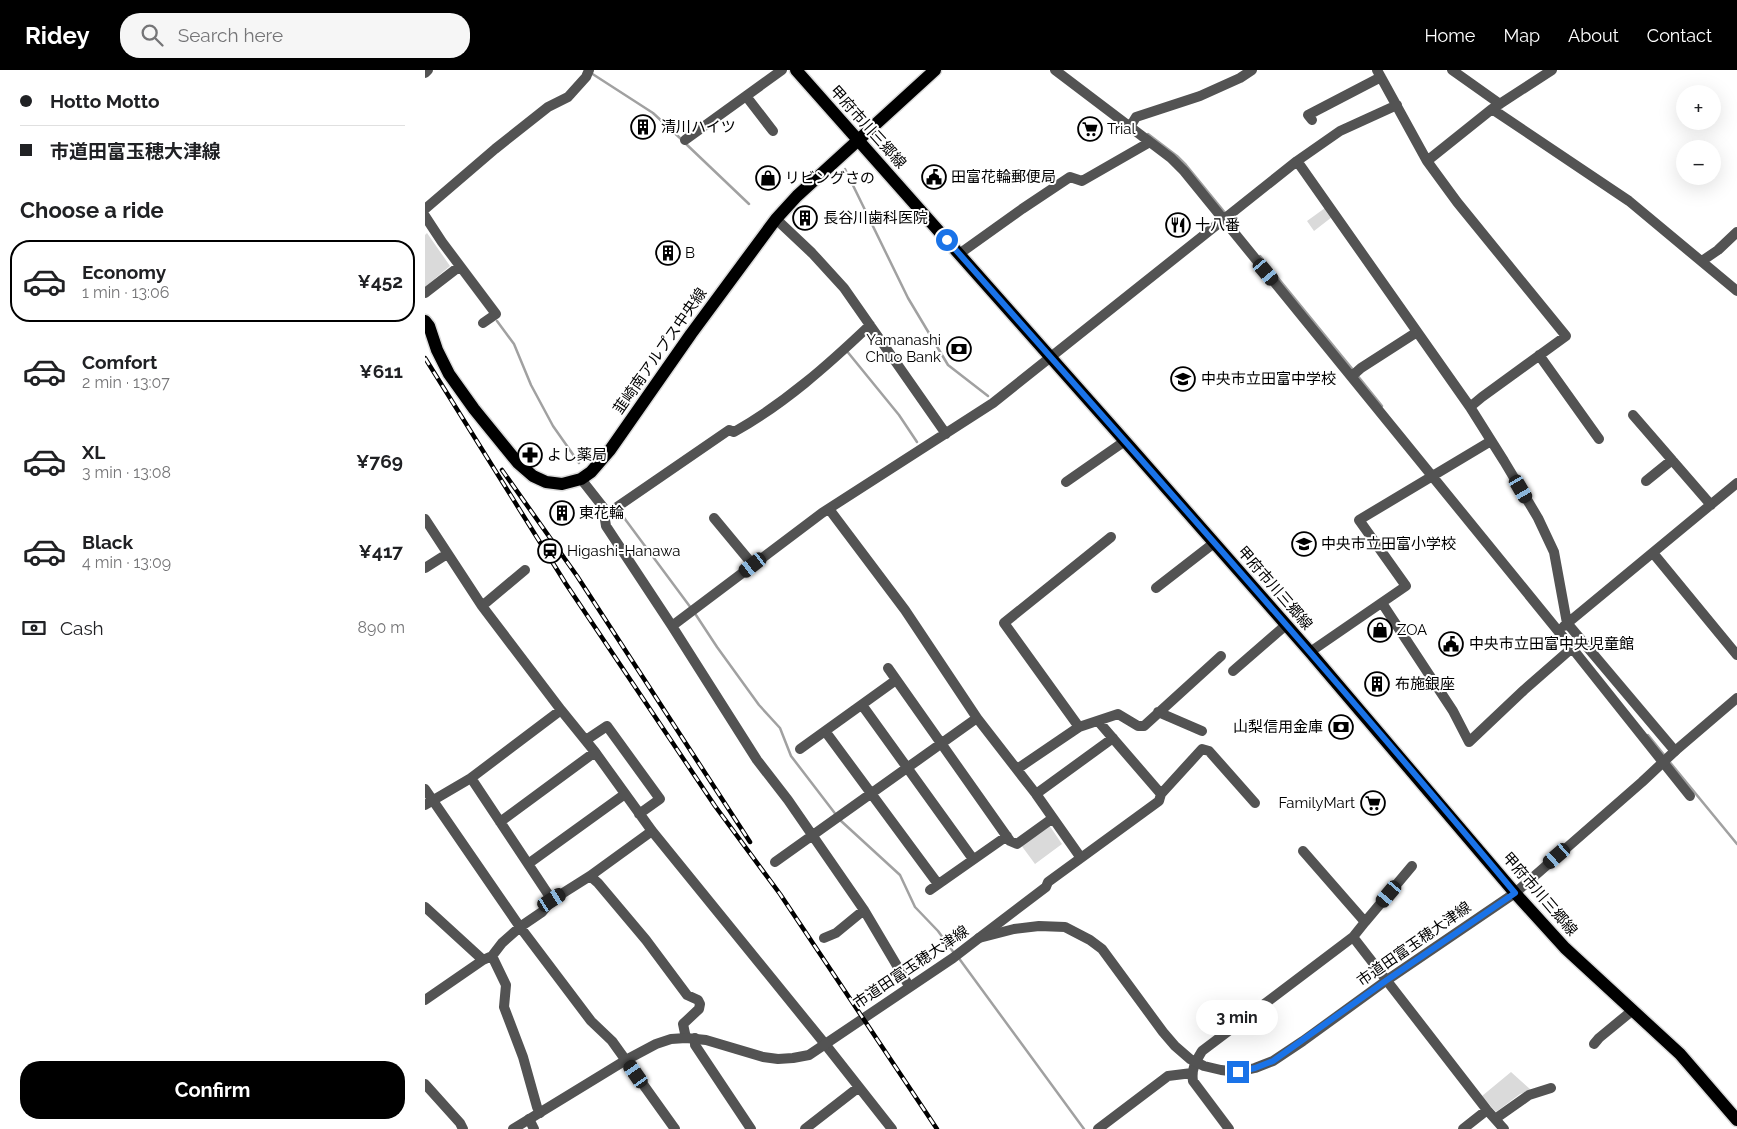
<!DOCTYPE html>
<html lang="en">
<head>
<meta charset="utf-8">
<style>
	body { margin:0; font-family:Raleway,"Noto Sans JP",sans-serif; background:#f6f6f6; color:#202124; height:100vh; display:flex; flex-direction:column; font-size:19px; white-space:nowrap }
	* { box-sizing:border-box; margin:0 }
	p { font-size:16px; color:#757577 }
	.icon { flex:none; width:28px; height:28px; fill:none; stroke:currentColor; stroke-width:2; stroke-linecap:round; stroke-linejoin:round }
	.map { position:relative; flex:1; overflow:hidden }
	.panel { display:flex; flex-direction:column; background:#fff; width:425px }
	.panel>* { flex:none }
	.top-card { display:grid; align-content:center; height:110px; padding:0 20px; background:#fff }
	.controls { position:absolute; left:1251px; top:15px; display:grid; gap:10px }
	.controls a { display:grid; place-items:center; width:45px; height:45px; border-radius:50%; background:#fff; box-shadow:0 5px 20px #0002; font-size:25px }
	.end { position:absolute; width:22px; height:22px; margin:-11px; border:6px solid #1a73e8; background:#fff; box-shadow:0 0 0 2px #fff }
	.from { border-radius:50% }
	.bubble { position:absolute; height:35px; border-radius:18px; background:#fff; box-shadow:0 5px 20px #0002; font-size:16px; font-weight:700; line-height:35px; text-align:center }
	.car { position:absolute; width:15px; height:30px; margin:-15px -8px; border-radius:6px; box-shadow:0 0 4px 1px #0007; background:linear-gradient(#222 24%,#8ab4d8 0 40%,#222 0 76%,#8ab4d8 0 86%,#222 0) }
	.top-card b { display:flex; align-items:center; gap:18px; height:48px; font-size:19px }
	.top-card b+b { border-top:1px solid #e0e0e0 }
	.top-card i { width:12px; height:12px; background:#202124 }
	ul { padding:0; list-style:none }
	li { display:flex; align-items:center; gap:15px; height:82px; margin:0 10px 8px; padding:0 10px; border:2px solid transparent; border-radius:20px }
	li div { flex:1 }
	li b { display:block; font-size:19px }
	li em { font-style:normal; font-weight:700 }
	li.selected { border-color:#000 }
	li>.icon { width:45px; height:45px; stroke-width:1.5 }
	h2 { padding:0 20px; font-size:22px; line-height:60px }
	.pay { display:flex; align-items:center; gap:12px; height:55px; padding:0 20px; font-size:19px }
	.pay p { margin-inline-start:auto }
	.primary-button { display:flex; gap:10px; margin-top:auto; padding:10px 20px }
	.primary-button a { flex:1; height:58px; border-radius:20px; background:#000; color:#fff; font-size:20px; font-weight:700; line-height:58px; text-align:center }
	header { display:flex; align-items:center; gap:30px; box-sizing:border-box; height:70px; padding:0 25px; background:#000; color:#fff }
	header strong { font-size:24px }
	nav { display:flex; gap:28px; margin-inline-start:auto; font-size:18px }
	.search { width:350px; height:45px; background:#f6f6f6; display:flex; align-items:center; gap:12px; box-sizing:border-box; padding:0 18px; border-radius:20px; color:#757577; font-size:19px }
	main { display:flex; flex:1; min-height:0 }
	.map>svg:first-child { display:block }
</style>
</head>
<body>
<header>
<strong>Ridey</strong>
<div class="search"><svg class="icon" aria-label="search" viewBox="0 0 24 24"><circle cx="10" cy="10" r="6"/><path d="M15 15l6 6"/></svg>Search here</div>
<nav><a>Home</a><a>Map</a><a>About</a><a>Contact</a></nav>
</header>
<main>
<section class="panel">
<div class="top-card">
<b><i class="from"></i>Hotto Motto</b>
<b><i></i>市道田富玉穂大津線</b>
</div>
<h2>Choose a ride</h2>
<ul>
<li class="selected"><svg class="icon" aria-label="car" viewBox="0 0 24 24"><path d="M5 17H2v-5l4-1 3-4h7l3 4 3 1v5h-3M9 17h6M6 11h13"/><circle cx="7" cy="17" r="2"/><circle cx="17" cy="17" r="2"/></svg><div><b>Economy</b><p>1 min · 13:06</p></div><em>¥452</em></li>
<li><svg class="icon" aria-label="car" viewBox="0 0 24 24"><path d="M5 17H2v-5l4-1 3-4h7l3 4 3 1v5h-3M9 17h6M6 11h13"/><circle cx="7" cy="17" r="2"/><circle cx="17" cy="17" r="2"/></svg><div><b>Comfort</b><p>2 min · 13:07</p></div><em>¥611</em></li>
<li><svg class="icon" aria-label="car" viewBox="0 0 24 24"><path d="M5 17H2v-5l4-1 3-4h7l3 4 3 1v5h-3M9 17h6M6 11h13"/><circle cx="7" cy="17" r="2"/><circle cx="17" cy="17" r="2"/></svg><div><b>XL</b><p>3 min · 13:08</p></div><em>¥769</em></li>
<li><svg class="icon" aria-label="car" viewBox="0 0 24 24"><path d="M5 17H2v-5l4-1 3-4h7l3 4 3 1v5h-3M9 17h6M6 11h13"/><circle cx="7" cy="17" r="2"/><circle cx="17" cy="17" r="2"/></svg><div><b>Black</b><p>4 min · 13:09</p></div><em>¥417</em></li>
</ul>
<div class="pay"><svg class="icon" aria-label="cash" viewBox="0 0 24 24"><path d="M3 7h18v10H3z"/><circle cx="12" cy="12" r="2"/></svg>Cash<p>890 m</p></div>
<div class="primary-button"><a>Confirm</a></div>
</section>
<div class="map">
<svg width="1312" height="1059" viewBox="0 0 1312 1059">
	<rect width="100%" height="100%" fill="#fff"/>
	<path fill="#dadada" d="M 900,138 L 907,147 L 889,161 L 882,151 Z
		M 2,163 L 25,196 L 0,217 L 0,165 Z
		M 624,755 L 637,774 L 610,794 L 596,775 Z
		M 1086,1002 L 1106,1020 L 1095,1024 L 1071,1042 L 1057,1026 Z"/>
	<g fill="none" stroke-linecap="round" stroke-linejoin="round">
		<path stroke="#a1a1a1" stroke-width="2.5" d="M 166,3 L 228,43 L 256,69
			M 723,64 L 752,86 L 761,95 L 801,144
			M 260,73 L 324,134
			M 420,99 L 483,228 L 523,295 L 563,326
			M 835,186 L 929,301
			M 72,251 L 89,274 L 106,315 L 128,356 L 154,393
			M 421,280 L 474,345 L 492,372
			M 932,305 L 957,336
			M 194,441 L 266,538
			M 269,542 L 292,577 L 334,635 L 355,658 L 366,686 L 412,746
			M 1223,665 L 1240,686
			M 1243,690 L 1312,774
			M 415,750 L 475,805 L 490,837 L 513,861 L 529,883
			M 533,887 L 659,1059"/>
		<g stroke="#dbdbdb" stroke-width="15">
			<path id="primary" d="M 371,0 L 706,378 L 885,582 L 1090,823 L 1140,878 L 1255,984 L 1312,1050
				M 0,251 L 4,256 L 12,280 L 24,304 L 49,339 L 93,393 L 108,406 L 121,412 L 137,414 L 156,409 L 166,402 L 185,380 L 266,264 L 351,149 L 372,126 L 510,0"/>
		</g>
		<path stroke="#535353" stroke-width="10" d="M 630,0 L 746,88 L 759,101 L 1147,578 L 1099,620 L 1044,672 L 1028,641 L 957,533
			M 952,0 L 1002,91 L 1067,39 L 1127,0
			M 1027,0 L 1075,34
			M 0,3 L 3,0
			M 321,26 L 348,61
			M 1067,39 L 1204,131 L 1312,221
			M 887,50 L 883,45 L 956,7
			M 705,57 L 711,47 L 775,26 L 815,8 L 827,0
			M 260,70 L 357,0
			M 872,91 L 1045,337 L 1079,391 L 1113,448 L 1129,482 L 1142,553 L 1250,681
			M 1002,91 L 1032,132 L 1141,266 L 1057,327 L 1045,337
			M 0,139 L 70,79 L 123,37 L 143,27 L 161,7 L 164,0
			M 0,146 L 17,172 L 71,244 L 58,253
			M 351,149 L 387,183 L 419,218 L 521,364
			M 534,184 L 597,139 L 645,107 L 657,111 L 725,72
			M 1277,191 L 1293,180 L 1312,162
			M 0,223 L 35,196
			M 1114,285 L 1174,369
			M 927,306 L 936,298 L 992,262
			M 1208,345 L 1286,435
			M 156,409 L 178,437 L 181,456 L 247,556 L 332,690 L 363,730 L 439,840 L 484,916
			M 1221,411 L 1247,390
			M 641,412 L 700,371
			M 404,439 L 480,540 L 552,648 L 611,724 L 656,788
			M 179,442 L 186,441 L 304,360 L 309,362 C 359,334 403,295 445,255
			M 289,448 L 328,495
			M 0,449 L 57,536 L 136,640 L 170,682 L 227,761 L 400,974 L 467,1059
			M 1228,483 L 1312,585
			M 0,498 L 22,484
			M 731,518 L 789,473
			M 57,536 L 100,500
			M 247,556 L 397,443 L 568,333 L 872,91 L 915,61 L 972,35
			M 1139,556 L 1312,413
			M 1147,578 L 1265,726
			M 885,582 L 981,516 L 934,450 L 1066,371
			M 463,598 L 585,771 L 592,774 L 628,748
			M 808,601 L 861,555
			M 437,635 L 548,789
			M 733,642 L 777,661
			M 673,651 L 736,724
			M 654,657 L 579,553 L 686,467
			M 400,661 L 513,814
			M 161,670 L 182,656 L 235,729 L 214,744
			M 375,679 L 471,610
			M 592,699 L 654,657 L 693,644 L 713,656 L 719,656 L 796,586
			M 46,708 L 127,830 L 165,806 L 227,761
			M 0,719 L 95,857 L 166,951 L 187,971 L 250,1059
			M 611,724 L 688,668
			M 0,735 L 46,708 L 136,640
			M 75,752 L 170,682
			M 878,781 L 940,852 L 928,867
			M 350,792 L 552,648
			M 103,794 L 200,724
			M 165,806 L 173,813 L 221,870 L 262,925 L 273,930 L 275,934 L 274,939 L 258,954 L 261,968
			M 505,820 L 582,766
			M 0,837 L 58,890
			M 940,852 L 987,796
			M 399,868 L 411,863 L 439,840
			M 554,868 L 621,817 L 623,812 L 734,731 L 736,724 L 777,679 L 784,681 L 830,733
			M 67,886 L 81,915 L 79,937 L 98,987 L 112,1037 L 115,1043
			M 0,930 L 58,890 L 67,886 L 77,873 L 95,857 L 117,842 L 127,830
			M 270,968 L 270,975 L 326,1059
			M 1169,974 L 1174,968 L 1208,940
			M 0,1014 L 35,1053 L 38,1059
			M 104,1049 L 109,1059
			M 1070,1049 L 1104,1025 L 1126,1018
			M 380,1059 L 434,1017
			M 673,1059 L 743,1006 L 767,1003
			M 804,1059 L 768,1011 C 766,999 771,991 777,981 L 928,867 L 1062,1040 L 1079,1059
			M 1038,1059 L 1062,1040"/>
		<path stroke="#535353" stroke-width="10" d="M 88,1059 L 201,990 L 231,974 L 246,969 L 261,968 L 281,970 L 338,987 L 353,989 L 368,988 L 384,985 L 528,888 L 554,868 L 589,859 L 614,856 L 640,857 L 665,870 L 677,879 L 738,962 L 750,976 L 765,989 L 779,996 L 796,1000 L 813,1002 L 830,998 L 848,991 L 878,971 L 962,910 L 1090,823 L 1217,712 L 1250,681 L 1312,628"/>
		<use href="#primary" stroke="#000" stroke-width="12"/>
		<g stroke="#000" stroke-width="4.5">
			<path id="rail" d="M 0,288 L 141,514 L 290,736 L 355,824 L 512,1059
				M 77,400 L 152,506 L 325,772"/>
		</g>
		<use href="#rail" stroke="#fff" stroke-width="2.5" stroke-dasharray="8" stroke-linecap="butt"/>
	</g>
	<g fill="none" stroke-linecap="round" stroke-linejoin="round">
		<path stroke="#1a73e8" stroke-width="6" d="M 522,170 C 713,386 905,601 1090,823 L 962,910 L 848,991 L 830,998 L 813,1002"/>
	</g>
	<defs>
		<g id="building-ring" transform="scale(1.25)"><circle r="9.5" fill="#fff" stroke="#000" stroke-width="1.5"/><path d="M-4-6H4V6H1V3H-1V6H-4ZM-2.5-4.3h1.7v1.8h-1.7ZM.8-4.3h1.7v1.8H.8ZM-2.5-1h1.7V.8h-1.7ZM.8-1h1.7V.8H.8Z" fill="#000"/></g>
		<g id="supermarket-ring" transform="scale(1.25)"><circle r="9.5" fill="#fff" stroke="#000" stroke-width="1.5"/><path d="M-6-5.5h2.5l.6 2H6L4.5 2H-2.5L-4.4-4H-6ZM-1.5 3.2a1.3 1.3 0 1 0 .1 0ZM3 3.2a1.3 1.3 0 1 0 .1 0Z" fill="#000"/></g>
		<g id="civic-ring" transform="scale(1.25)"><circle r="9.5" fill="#fff" stroke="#000" stroke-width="1.5"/><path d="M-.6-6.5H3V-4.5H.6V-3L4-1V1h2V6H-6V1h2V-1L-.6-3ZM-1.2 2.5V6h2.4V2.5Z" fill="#000"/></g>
		<g id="shop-ring" transform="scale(1.25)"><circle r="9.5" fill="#fff" stroke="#000" stroke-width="1.5"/><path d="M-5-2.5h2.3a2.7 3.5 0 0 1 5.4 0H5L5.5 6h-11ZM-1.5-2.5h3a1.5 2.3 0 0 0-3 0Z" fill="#000"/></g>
		<g id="restaurant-ring" transform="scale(1.25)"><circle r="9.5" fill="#fff" stroke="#000" stroke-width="1.5"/><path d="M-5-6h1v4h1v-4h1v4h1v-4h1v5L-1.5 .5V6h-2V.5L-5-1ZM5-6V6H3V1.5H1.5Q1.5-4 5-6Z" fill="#000"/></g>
		<g id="bank-ring" transform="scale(1.25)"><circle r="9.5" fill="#fff" stroke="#000" stroke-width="1.5"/><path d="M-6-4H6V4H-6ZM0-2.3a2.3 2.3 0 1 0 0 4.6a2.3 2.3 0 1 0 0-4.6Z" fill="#000"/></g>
		<g id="school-ring" transform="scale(1.25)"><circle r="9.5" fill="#fff" stroke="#000" stroke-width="1.5"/><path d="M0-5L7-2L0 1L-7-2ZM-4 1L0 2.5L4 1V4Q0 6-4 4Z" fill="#000"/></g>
		<g id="pharmacy-ring" transform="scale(1.25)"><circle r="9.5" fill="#fff" stroke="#000" stroke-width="1.5"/><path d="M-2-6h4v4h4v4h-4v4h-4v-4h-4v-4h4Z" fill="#000"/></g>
		<g id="station-ring" transform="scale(1.25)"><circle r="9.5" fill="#fff" stroke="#000" stroke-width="1.5"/><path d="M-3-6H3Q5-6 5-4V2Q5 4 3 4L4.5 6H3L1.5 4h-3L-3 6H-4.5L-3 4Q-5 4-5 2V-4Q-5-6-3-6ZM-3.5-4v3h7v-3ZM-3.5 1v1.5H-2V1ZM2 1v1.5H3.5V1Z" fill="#000"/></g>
	</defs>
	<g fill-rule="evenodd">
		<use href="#building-ring" x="218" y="57"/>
		<use href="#supermarket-ring" x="665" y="59"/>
		<use href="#civic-ring" x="509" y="107"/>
		<use href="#shop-ring" x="343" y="108"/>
		<use href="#building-ring" x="380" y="148"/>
		<use href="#restaurant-ring" x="753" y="155"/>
		<use href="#building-ring" x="243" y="183"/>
		<use href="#bank-ring" x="534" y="279"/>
		<use href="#school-ring" x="758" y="309"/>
		<use href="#pharmacy-ring" x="105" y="385"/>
		<use href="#building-ring" x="137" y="443"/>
		<use href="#school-ring" x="879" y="474"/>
		<use href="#station-ring" x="125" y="481"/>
		<use href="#shop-ring" x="955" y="560"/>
		<use href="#civic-ring" x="1026" y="574"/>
		<use href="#building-ring" x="952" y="614"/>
		<use href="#bank-ring" x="916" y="657"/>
		<use href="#supermarket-ring" x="948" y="733"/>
	</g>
	<g text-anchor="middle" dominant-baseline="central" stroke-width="4" stroke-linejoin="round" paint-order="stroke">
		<g font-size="15" fill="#000" stroke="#fff" text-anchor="start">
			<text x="236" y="57">清川ハイツ</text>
			<text x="682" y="59">Trial</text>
			<text x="526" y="107">田富花輪郵便局</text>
			<text x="360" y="108">リビングさの</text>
			<text x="398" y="148">長谷川歯科医院</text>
			<text x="770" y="155">十八番</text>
			<text x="260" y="183">B</text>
			<text x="516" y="270" text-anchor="end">Yamanashi<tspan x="516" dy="17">Chuo Bank</tspan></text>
			<text x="776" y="309">中央市立田富中学校</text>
			<text x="122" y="385">よし薬局</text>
			<text x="154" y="443">東花輪</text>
			<text x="896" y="474">中央市立田富小学校</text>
			<text x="142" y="481">Higashi-Hanawa</text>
			<text x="972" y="560">ZOA</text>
			<text x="1044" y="574">中央市立田富中央児童館</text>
			<text x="970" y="614">布施銀座</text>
			<text x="898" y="657" text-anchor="end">山梨信用金庫</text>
			<text x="930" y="733" text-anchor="end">FamilyMart</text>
		</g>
		<g font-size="15" fill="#000" stroke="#fff">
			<text transform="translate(443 57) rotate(48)">甲府市川三郷線</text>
			<text transform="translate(235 281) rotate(-55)">韮崎南アルプス中央線</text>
			<text transform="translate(850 518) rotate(49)">甲府市川三郷線</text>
			<text transform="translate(1115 824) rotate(49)">甲府市川三郷線</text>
			<text transform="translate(989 874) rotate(-35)">市道田富玉穂大津線</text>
			<text transform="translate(486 897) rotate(-34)">市道田富玉穂大津線</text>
		</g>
	</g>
</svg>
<div class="controls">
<a>+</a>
<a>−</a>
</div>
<i class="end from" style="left:522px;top:170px"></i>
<i class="end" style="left:813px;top:1002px"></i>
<div class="bubble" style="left:771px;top:930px;width:82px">3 min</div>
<i class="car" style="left:841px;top:202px;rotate:140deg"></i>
<i class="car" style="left:1096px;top:419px;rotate:150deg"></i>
<i class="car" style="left:328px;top:495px;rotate:232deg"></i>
<i class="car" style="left:1132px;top:786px;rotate:229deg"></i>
<i class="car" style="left:964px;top:824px;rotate:220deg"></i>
<i class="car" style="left:127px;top:830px;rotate:58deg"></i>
<i class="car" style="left:211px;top:1004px;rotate:325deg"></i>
</div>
</main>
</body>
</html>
